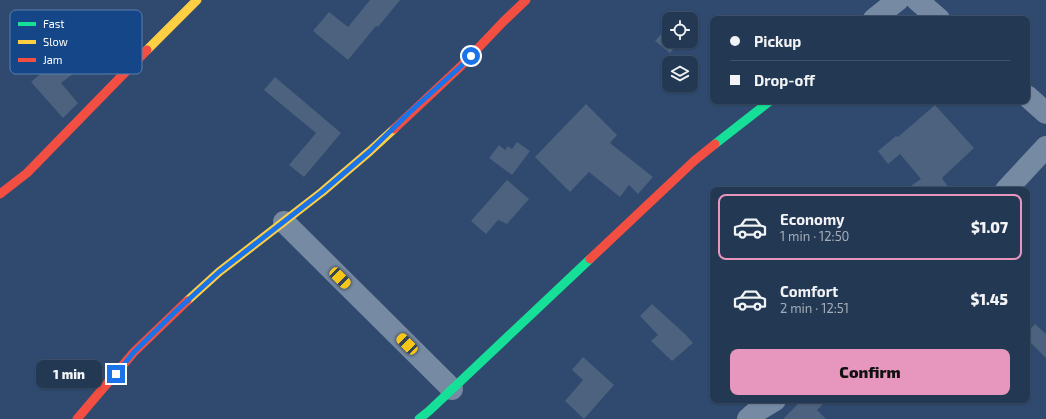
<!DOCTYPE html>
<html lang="en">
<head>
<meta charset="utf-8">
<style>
	body { margin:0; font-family:"Exo 2",sans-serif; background:#2b3f59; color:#f1f3f6; height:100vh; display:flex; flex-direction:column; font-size:15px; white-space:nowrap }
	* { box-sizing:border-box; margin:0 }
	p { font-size:13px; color:#a3acb8 }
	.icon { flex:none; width:22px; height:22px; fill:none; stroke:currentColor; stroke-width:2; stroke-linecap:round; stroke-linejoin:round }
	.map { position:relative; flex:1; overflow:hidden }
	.drawer { position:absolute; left:710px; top:187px; width:320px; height:216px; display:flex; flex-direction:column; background:#233852; border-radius:8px; box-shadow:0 1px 3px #0004,0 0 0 1px #405269 }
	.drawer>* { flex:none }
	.banner { position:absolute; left:710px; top:16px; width:320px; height:88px; border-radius:8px; box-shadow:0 1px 3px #0004,0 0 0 1px #405269; display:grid; align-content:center; height:88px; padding:0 20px; background:#233852 }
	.fabs { position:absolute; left:662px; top:12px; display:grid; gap:8px }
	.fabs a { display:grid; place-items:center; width:36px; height:36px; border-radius:8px; background:#233852; box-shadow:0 1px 3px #0004,0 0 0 1px #405269; font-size:20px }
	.end { position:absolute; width:18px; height:18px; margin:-9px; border:5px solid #1a73e8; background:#fff; box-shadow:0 0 0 2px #fff }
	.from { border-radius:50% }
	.bubble { position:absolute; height:28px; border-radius:8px; background:#233852; box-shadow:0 1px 3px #0004,0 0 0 1px #405269; font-size:13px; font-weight:800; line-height:28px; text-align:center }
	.car { position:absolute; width:12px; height:24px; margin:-12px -6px; border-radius:5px; box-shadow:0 0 3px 1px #0007; background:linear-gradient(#f5c518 24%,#345 0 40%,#f5c518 0 76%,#345 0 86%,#f5c518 0) }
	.banner b { display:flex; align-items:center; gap:14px; height:38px; font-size:15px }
	.banner b+b { border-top:1px solid #405269 }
	.banner i { width:10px; height:10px; background:#f1f3f6 }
	ul { padding:7px 0 0; list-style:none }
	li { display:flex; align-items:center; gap:12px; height:66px; margin:0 8px 6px; padding:0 12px; border:2px solid transparent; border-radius:8px }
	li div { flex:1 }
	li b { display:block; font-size:15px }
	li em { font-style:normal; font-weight:800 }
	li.selected { border-color:#e797bd }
	li>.icon { width:36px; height:36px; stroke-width:1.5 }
	.primary-button { display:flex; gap:8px; margin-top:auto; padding:8px 20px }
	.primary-button a { flex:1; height:46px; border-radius:8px; background:#e797bd; color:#111; font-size:16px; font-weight:800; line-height:46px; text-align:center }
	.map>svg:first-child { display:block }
</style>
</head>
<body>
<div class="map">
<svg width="1046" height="419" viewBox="0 0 1046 419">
	<rect width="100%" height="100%" fill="#2f4a6e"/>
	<path fill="#4c627e" d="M 370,0 L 400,0 L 378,27 L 376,26 L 348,60 L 313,31 L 329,12 L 348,27 Z
		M 669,25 L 669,41 L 680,41 L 670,53 L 655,41 Z
		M 60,57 L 74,73 L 61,83 L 78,103 L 63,118 L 31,82 Z
		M 275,77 L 341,133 L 304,177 L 289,165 L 316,133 L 264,90 Z
		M 586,104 L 617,135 L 610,143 L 653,177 L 638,194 L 629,185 L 620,197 L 589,172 L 570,192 L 535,157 Z
		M 935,105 L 974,148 L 942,178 L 950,190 L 905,190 L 921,179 L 900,154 L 888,164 L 878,151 L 896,136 L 898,137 Z
		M 517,142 L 530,151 L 512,175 L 489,158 L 499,145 L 505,150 L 508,146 L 512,149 Z
		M 507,180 L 529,199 L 507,224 L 498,220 L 486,234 L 471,221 Z
		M 652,304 L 685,334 L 693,343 L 672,361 L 651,341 L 658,335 L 640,316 Z
		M 1035,324 L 1046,334 L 1046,358 L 1027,339 L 1027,332 Z
		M 583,357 L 614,385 L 584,419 L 565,401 L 583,380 L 572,370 Z
		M 802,400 L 827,400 L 817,410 L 826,419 L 783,419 Z"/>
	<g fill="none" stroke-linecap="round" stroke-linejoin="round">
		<path stroke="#768aa4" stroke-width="22" d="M 917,0 L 939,19
			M 874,19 L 898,0
			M 1027,96 L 1046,113
			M 1006,190 L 1046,147
			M 284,222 L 452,389
			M 748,419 L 757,411 L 775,400"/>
		<path stroke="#16e098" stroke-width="9" d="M 715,144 L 770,101
			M 419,419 L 429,411 L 590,259"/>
		<path stroke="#ffcf43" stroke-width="9" d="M 147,50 L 197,0
			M 187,301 L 219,272 L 322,192 L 370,151 L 394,129"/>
		<path stroke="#f24e42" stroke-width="9" d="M 394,129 L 460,67 L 503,22 L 526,0
			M 0,194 L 27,173 L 147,50
			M 590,259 L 694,161 L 715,144
			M 77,419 L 134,352 L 187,301"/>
	</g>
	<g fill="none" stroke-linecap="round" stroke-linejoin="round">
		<path stroke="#1a73e8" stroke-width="5" d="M 116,374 L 134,352 L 176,311 L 219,272 L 322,192 L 370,151 L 410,112 L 460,67 L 471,56"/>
	</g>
	<rect x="10" y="10" width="132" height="64" rx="6" fill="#154688" stroke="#5b7eac" stroke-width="1"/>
	<rect x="18" y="22" width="18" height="4" fill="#16e098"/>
	<rect x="18" y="40" width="18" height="4" fill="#ffcf43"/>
	<rect x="18" y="58" width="18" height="4" fill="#f24e42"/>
	<g font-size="11" fill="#fff">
		<text x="43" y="28">Fast</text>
		<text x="43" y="46">Slow</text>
		<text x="43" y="64">Jam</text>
	</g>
</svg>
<div class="fabs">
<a><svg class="icon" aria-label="locate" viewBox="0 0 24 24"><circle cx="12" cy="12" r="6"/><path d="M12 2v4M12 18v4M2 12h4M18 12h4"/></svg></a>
<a><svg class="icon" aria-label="layers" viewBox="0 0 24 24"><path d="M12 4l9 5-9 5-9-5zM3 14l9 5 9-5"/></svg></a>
</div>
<i class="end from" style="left:471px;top:56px"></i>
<i class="end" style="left:116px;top:374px"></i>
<div class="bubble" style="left:36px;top:360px;width:66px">1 min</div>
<i class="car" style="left:340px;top:278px;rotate:135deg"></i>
<i class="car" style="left:407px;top:344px;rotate:315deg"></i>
<div class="banner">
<b><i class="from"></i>Pickup</b>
<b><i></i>Drop-off</b>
</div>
<section class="drawer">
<ul>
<li class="selected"><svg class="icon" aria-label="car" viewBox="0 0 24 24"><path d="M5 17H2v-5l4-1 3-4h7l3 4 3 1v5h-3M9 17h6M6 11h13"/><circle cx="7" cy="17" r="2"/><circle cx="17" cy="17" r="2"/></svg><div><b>Economy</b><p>1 min · 12:50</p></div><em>$1.07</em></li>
<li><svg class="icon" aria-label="car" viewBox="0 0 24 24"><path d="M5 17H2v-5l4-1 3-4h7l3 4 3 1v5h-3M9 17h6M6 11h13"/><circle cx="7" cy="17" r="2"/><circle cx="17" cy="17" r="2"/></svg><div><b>Comfort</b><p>2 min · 12:51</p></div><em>$1.45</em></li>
</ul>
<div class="primary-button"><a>Confirm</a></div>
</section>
</div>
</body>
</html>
